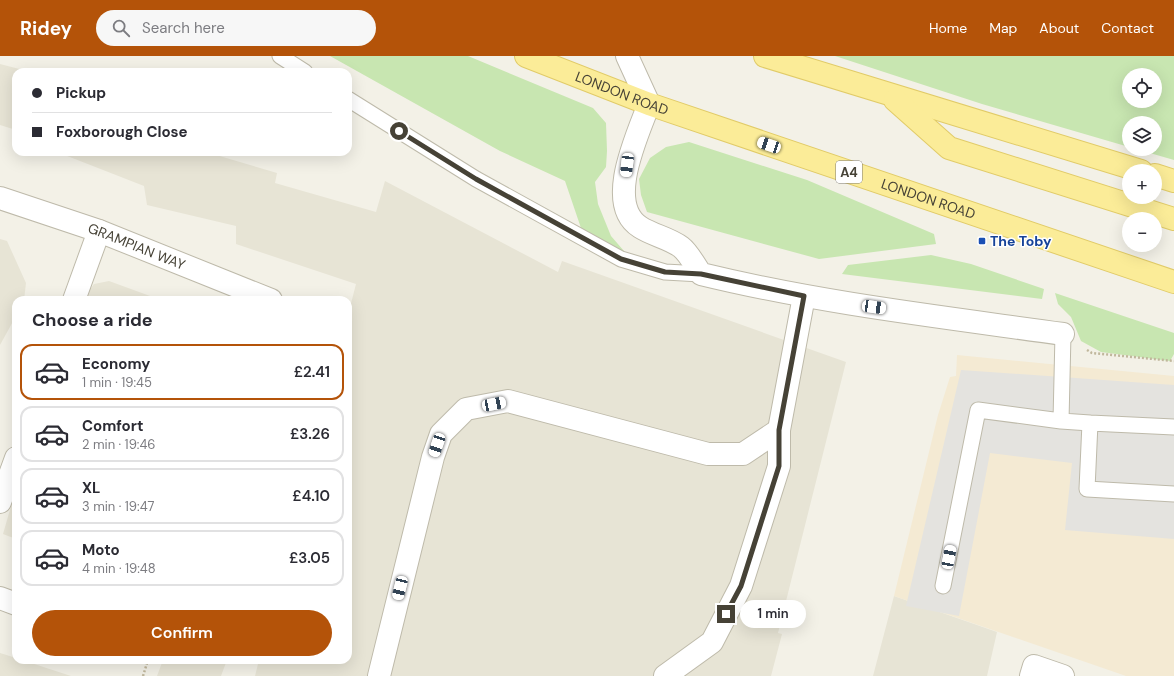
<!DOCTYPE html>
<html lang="en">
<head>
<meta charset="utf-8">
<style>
	body { margin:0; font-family:"DM Sans",sans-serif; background:#f7f7f7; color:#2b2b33; height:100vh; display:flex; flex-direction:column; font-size:15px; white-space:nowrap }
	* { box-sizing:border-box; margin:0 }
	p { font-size:13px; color:#7c7c81 }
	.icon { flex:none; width:22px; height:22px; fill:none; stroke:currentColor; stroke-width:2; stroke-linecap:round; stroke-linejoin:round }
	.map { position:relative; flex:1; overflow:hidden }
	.drawer { position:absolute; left:12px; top:240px; width:340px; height:368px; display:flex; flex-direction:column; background:#fff; border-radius:12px; box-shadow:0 4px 16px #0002 }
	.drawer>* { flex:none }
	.hud { position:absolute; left:12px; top:12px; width:340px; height:88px; border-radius:12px; box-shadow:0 4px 16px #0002; display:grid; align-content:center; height:88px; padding:0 20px; background:#fff }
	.controls { position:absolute; left:1122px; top:12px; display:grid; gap:8px }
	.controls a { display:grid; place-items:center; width:40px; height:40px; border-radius:50%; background:#fff; box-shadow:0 4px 16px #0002; font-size:20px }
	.end { position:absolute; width:18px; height:18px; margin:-9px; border:5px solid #464236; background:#fff; box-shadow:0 0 0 2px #fff }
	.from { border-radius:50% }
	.bubble { position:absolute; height:28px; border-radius:14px; background:#fff; box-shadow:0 4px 16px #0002; font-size:13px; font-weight:600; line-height:28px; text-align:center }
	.car { position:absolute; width:12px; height:24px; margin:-12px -6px; border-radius:5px; box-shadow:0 0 3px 1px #0007; background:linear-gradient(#fff 24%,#345 0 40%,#fff 0 76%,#345 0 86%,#fff 0) }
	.hud b { display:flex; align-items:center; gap:14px; height:38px; font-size:15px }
	.hud b+b { border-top:1px solid #e1e1e2 }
	.hud i { width:10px; height:10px; background:#2b2b33 }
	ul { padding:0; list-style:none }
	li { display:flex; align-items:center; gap:12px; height:56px; margin:0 8px 6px; padding:0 12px; border:2px solid #e1e1e2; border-radius:12px }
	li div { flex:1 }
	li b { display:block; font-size:15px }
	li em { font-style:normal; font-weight:600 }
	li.active { border-color:#b45309 }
	li>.icon { width:36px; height:36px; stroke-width:1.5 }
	h2 { padding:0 20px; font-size:18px; line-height:48px }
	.action { display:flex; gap:8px; margin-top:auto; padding:8px 20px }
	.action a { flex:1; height:46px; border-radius:24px; background:#b45309; color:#fff; font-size:16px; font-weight:600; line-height:46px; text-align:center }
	header { display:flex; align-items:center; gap:24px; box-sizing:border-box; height:56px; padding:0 20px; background:#b45309; color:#fff }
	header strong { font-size:19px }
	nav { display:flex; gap:22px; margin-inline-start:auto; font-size:14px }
	.search { width:280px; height:36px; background:#f7f7f7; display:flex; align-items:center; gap:10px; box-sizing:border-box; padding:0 14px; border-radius:22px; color:#7c7c81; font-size:15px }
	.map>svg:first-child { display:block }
</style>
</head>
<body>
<header>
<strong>Ridey</strong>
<div class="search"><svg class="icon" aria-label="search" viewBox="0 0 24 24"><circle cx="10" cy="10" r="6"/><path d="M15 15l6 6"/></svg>Search here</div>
<nav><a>Home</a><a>Map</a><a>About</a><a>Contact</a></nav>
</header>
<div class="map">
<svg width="1174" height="620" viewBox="0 0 1174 620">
	<rect width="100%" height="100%" fill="#f3f1e7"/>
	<path fill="#e7e4d5" d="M 0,8 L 31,16 L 16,16 L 16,74 L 0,69 Z
		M 57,96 L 206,96 L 277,117 L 275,127 L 376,156 L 385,125 L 558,216 L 562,205 L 846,306 L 778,577 L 782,578 L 771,620 L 255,620 L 259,604 L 348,604 L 348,259 L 356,228 L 236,188 L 236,170 L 147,149 L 144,130 Z
		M 0,183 L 7,185 L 26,227 L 24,244 L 16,244 L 16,260 L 0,289 Z
		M 109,225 L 161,244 L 82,244 L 94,228 Z
		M 16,433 L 16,483 L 3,478 Z
		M 894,540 L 997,576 L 987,620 L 873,620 Z
		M 0,597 L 16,602 L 16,604 L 22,604 L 71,620 L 0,620 Z
		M 163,604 L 227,604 L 221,620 L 157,620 Z"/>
	<path fill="#f4ead3" d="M 957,299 L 1174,320 L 1174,620 L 1126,620 L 894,540 L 938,359 L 950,321 L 956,320 Z"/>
	<path fill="#c8e6b1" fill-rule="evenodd" d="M 330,0 L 468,0 L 593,52 L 606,67 L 607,95 L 606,111 L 595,126 L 598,148 L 611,180 L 624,195 L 621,200 L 582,175 L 565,125 L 500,95 Z
		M 835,0 L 1174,0 L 1174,104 L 1136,93 L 1155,93 L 1155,67 L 1129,67 L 1129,91 L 982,48 ZM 1129,19 L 1155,19 L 1155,45 L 1129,45 Z
		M 689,86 L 807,124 L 934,178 L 936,188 L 819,203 L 647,156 L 641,139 L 639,123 L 650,102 L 666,91 Z
		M 931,199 L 971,208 L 1044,233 L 1042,243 L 842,218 L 848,209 Z
		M 1055,237 L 1174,277 L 1174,298 L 1170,305 L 1101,296 L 1081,285 L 1071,261 L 1058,248 Z"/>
	<path fill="#e4e3df" d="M 961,314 L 1174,329 L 1174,483 L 1065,474 L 1072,407 L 990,397 L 959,560 L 906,550 Z"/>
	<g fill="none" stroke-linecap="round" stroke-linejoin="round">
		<g stroke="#bebaaa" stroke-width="17">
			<path id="lane" d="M 280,0 L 305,16
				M 348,43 L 476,123 L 621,203 L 665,216 L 701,218
				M 1063,278 L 1061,365 L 1090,367 L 1087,433 L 1174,438
				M 1090,367 L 1174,371
				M 943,530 L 978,354 L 1061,365"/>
		</g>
		<g stroke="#bebaaa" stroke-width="24">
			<g id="street">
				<path d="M 627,0 L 649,48 C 638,78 604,148 640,171 C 652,179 669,182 681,191 C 689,197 695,210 701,218 C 820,247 942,261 1063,278"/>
				<path id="s1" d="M 0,142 L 99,175 L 271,244"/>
				<path d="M 74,244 L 99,175"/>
				<path d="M 0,446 L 16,402"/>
				<path d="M 0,542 L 16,548"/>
				<path d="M 379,620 L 433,401 L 441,378 L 466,353 L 508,345 L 708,398 L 743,398 L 779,374"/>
				<path d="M 665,620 L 712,586 L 741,530 L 779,410 L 779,374 L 804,240"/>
				<path d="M 1031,620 L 1034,610 L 1063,620"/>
			</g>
		</g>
		<g stroke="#e1cb68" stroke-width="24">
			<g id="primary">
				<path id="s2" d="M 526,0 L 649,48 L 1174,226"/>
				<path d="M 765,0 L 1141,115"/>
				<path d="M 895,44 L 949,92 L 1174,163"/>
				<path d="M 1155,119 L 1174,125"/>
			</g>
		</g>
		<path stroke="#c0b79c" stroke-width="2.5" stroke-dasharray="2 2" stroke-linecap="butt" d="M 1087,294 L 1092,297 L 1174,305
			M 143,620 L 148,604"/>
		<use href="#lane" stroke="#fff" stroke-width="15"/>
		<use href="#street" stroke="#fff" stroke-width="22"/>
		<use href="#primary" stroke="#fbec98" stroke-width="22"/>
	</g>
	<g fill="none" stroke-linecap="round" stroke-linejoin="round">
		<path stroke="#464236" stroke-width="5" d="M 399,75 L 476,123 L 621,203 L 665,216 L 701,218 L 804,240 L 779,374 L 779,410 L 741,530 L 726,558"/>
	</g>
	<rect fill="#1a4fb4" stroke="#fff" stroke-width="1.5" x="978" y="181" width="8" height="8" rx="2"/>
	<g text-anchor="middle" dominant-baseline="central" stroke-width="3" stroke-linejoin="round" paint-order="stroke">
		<rect fill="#fff" stroke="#7e7b72" stroke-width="1" x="836" y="105" width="26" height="22" rx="3"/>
		<g font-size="13" font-weight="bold" fill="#464236">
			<text x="849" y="116">A4</text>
		</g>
		<g font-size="14" fill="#464236" stroke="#fff">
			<text stroke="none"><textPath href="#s2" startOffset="103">LONDON ROAD</textPath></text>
			<text stroke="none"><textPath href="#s2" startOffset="427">LONDON ROAD</textPath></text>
			<text stroke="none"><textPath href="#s1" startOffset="145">GRAMPIAN WAY</textPath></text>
		</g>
		<g font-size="14" font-weight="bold" fill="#164399" stroke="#fff" text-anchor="start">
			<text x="990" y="185">The Toby</text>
		</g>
	</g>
</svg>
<div class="controls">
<a><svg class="icon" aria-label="locate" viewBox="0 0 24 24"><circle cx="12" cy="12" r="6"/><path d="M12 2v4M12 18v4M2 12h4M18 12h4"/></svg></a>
<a><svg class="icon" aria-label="layers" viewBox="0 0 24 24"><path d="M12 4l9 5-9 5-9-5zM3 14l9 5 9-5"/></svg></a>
<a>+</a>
<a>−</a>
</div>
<i class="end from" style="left:399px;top:75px"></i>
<i class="end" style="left:726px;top:558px"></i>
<div class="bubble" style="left:740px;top:544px;width:66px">1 min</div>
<i class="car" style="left:769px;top:89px;rotate:289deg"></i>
<i class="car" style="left:627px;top:109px;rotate:187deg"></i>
<i class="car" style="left:874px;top:251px;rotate:98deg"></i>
<i class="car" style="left:494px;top:348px;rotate:79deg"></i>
<i class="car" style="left:437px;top:389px;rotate:199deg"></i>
<i class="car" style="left:949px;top:501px;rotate:11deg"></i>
<i class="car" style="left:400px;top:532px;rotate:194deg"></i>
<div class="hud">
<b><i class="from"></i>Pickup</b>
<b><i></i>Foxborough Close</b>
</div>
<section class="drawer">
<h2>Choose a ride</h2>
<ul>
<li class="active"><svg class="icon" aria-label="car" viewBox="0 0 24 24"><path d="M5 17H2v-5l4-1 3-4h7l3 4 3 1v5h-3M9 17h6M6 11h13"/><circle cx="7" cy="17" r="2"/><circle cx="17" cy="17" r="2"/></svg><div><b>Economy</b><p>1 min · 19:45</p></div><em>£2.41</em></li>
<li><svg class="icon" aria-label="car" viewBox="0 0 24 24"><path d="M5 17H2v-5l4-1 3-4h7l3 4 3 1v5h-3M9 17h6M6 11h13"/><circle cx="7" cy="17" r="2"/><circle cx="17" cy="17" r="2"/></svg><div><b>Comfort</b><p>2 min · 19:46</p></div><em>£3.26</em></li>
<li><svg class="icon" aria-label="car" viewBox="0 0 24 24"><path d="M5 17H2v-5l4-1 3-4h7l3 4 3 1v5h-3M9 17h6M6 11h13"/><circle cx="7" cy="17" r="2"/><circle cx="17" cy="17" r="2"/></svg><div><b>XL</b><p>3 min · 19:47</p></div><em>£4.10</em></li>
<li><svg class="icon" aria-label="car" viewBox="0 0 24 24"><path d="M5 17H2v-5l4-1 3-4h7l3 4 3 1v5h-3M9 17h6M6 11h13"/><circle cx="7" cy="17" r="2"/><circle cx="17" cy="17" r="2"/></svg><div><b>Moto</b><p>4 min · 19:48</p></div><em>£3.05</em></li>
</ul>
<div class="action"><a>Confirm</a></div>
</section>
</div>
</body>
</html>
